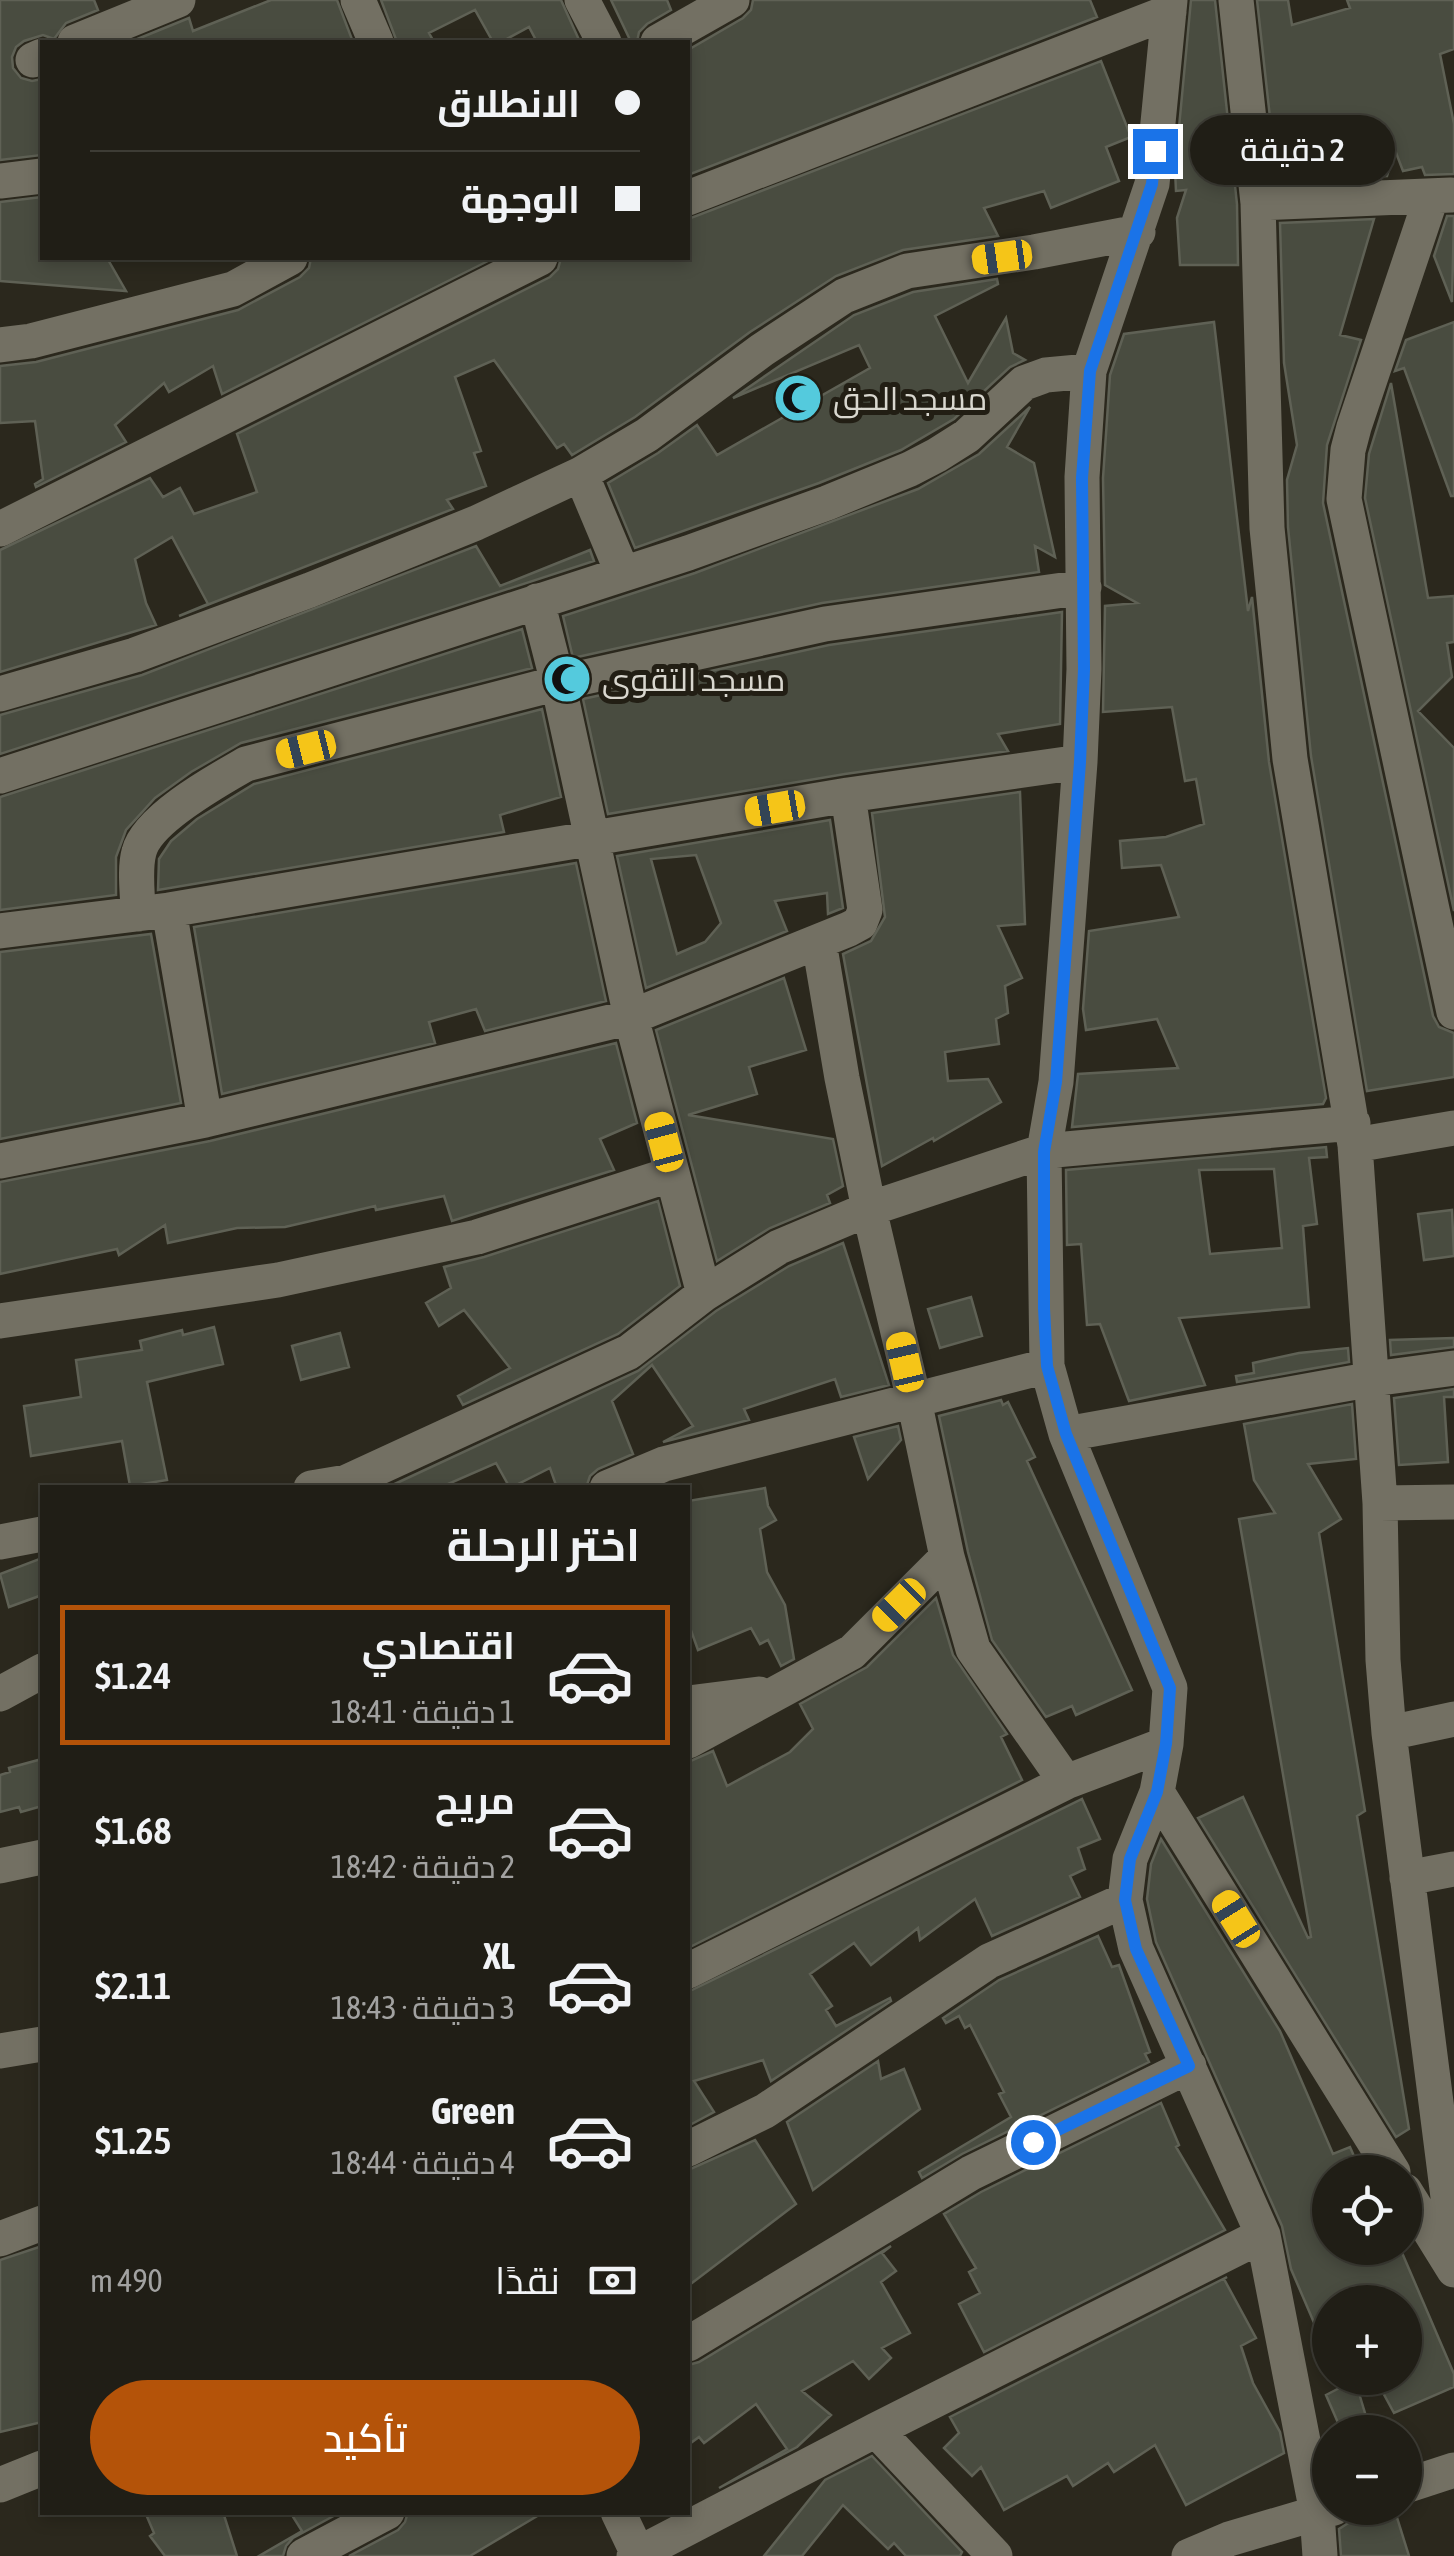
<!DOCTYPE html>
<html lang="ar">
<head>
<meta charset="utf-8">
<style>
	body { margin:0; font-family:"Asap Condensed",Cairo,sans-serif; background:#2d2b23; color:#f1f3f6; direction:rtl; height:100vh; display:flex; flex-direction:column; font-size:38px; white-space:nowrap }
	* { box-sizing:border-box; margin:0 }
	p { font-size:32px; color:#a2a2a1 }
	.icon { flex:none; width:55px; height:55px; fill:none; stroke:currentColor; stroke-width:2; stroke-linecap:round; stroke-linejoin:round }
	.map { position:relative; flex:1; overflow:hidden; direction:ltr }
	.sheet { position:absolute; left:40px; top:1485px; width:650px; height:1030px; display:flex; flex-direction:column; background:#201e16; border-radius:0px; box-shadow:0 5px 15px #0003,0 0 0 2px #3d3c35; direction:rtl }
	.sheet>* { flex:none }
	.top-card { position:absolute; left:40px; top:40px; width:650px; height:220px; border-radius:0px; box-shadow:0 5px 15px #0003,0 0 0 2px #3d3c35; direction:rtl; display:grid; align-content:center; height:220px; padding:0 50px; background:#201e16 }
	.buttons { position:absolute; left:1312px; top:2155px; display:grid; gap:20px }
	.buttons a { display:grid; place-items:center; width:110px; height:110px; border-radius:50%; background:#201e16; box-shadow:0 5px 15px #0003,0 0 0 2px #3d3c35; font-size:50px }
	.end { position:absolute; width:45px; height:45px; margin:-22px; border:12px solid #1a73e8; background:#fff; box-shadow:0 0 0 5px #fff }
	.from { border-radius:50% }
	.bubble { position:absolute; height:70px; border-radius:35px; background:#201e16; box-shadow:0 5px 15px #0003,0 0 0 2px #3d3c35; font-size:32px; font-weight:600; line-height:70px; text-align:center; direction:rtl }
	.car { position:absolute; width:30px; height:60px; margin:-30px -15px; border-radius:12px; box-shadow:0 0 8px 2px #0007; background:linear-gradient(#f5c518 24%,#345 0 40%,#f5c518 0 76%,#345 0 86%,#f5c518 0) }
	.top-card b { display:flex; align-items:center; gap:35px; height:95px; font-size:38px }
	.top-card b+b { border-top:2px solid #3d3c35 }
	.top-card i { width:25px; height:25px; background:#f1f3f6 }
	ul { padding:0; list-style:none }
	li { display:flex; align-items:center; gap:30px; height:140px; margin:0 20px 15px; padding:0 30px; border:5px solid transparent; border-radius:0px }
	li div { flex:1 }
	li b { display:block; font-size:38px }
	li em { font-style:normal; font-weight:600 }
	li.on { border-color:#b45309 }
	li>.icon { width:90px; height:90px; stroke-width:1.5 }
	h2 { padding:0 50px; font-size:45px; line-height:120px }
	.pay { display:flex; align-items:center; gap:25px; height:110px; padding:0 50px; font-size:38px }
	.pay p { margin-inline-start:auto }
	.action { display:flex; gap:20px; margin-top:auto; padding:20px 50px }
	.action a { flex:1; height:115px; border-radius:60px; background:#b45309; color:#fff; font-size:40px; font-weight:600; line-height:115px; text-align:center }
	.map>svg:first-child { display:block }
</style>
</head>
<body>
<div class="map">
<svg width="1454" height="2556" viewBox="0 0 1454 2556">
	<rect width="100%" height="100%" fill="#2b281d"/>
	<path fill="#494c40" stroke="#5f6155" stroke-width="2.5" fill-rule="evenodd" d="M 0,0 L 94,0 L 98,10 L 66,23 L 54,39 L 43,35 L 24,41 L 16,47 L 12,57 L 13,68 L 21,78 L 32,81 L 42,79 L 42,155 L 0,160 Z
		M 271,0 L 337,0 L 353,42 L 130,42 L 189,18 L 193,31 Z
		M 381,0 L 561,0 L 580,42 L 537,42 L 529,27 L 501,42 L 493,42 L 475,10 L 429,33 L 434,42 L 397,42 Z
		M 611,0 L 667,0 L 671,10 L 647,24 L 639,32 L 637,42 L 631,42 Z
		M 753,0 L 1090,0 L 1097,17 L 688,175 L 688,50 L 743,18 L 751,10 Z
		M 1191,0 L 1215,0 L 1237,204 L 1238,265 L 1180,265 L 1177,218 L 1186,190 L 1176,191 L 1175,170 Z
		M 1257,0 L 1288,0 L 1292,25 L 1350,8 L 1347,0 L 1454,0 L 1454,49 L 1440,54 L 1454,124 L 1454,174 L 1425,175 L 1422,167 L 1403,171 L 1395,150 L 1387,176 L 1277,181 Z
		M 1101,61 L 1131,137 L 1106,147 L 1119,181 L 1051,208 L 1044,191 L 984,208 L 998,236 L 903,250 L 836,276 L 750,332 L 635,417 L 572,455 L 564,444 L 557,448 L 494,360 L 455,377 L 481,451 L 474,453 L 486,486 L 447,500 L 453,509 L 179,616 L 208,604 L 172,537 L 135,559 L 146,603 L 156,625 L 0,672 L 0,550 L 150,478 L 163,497 L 180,488 L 194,514 L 257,492 L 237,434 L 550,277 L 558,269 L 561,258 L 688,258 L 688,219 Z
		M 42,197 L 42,258 L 107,258 L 126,291 L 0,281 L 0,202 Z
		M 1447,216 L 1454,216 L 1452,302 L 1434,256 Z
		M 1374,219 L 1340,335 L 1361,340 L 1327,445 L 1323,503 L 1433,1016 L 1439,1027 L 1454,1033 L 1454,1077 L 1367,1091 L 1311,756 L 1288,527 L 1287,480 L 1297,445 L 1284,363 L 1280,223 Z
		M 311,258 L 494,258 L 222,394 L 213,366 L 169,392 L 164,383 L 115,425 L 126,442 L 36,487 L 35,484 L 43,479 L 35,421 L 0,423 L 0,366 L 36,362 L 238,310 L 300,277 L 309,268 Z
		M 997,279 L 998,284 L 935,316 L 968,383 L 1006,318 L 1013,353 L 1025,360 L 1010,367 L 954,419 L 901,450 L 819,483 L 635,548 L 608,483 L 658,453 L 697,425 L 717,455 L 870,368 L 859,345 L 733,398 L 854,315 L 913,292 Z
		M 1214,322 L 1248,611 L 1252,597 L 1269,762 L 1326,1098 L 1323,1104 L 1072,1127 L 1078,1074 L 1178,1068 L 1157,1019 L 1086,1030 L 1083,1009 L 1089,931 L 1179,917 L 1161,865 L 1122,868 L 1120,841 L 1166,837 L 1204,824 L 1196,779 L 1185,781 L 1172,707 L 1103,712 L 1105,606 L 1137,603 L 1105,585 L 1103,478 L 1110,375 L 1124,334 Z
		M 1454,322 L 1454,496 L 1451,496 L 1404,368 L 1395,371 L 1406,340 Z
		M 1391,383 L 1428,598 L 1454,596 L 1454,642 L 1447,643 L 1452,677 L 1418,711 L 1454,748 L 1454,911 L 1365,498 L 1369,454 Z
		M 1030,407 L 1007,447 L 1034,463 L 1055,557 L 1035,546 L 1039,572 L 822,603 L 573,658 L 563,616 L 695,573 L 918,489 L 979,454 Z
		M 476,546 L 500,586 L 590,550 L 594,561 L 0,754 L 0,715 L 142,675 Z
		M 1062,612 L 1060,724 L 998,734 L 1008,751 L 845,774 L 608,814 L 583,699 L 829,645 Z
		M 522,629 L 532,668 L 241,743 L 191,772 L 155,798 L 126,830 L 116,857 L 116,895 L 0,910 L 0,797 Z
		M 542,709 L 561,797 L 500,815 L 504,832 L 158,890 L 159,859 L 171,841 L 197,819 L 254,784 Z
		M 1020,792 L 1025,924 L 998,926 L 1022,978 L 1005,986 L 1008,1013 L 996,1019 L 999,1044 L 945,1052 L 948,1081 L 988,1079 L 1001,1102 L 934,1141 L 933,1138 L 882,1166 L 843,954 L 871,941 L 885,917 L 872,813 Z
		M 830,820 L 843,908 L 828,914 L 827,893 L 775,901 L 787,931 L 646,988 L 617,856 ZM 696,855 L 721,923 L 705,942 L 677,954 L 651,859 Z
		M 576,863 L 606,1001 L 485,1031 L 476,1009 L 429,1022 L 435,1043 L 222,1094 L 194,927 Z
		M 151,934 L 181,1103 L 0,1139 L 0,952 Z
		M 784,978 L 806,1050 L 749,1067 L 757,1094 L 688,1115 L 833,1139 L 843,1186 L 827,1195 L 830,1203 L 770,1228 L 717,1261 L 656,1030 Z
		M 616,1043 L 637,1123 L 600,1139 L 614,1170 L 452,1221 L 444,1196 L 376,1210 L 375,1206 L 285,1227 L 237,1228 L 168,1243 L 165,1225 L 119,1255 L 117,1249 L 0,1274 L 0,1182 L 210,1141 Z
		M 1326,1147 L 1327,1157 L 1309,1158 L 1317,1224 L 1303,1226 L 1309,1307 L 1179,1318 L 1205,1385 L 1129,1401 L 1100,1324 L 1087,1325 L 1081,1244 L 1067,1245 L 1066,1170 ZM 1274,1169 L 1282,1248 L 1210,1254 L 1199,1170 Z
		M 658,1201 L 680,1286 L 618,1334 L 463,1405 L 458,1396 L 510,1368 L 464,1310 L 439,1326 L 426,1303 L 451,1288 L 444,1267 L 484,1257 Z
		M 1452,1210 L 1454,1256 L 1424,1260 L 1418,1214 Z
		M 843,1243 L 889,1385 L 841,1397 L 835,1379 L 744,1409 L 749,1420 L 663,1442 L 693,1426 L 652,1365 L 612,1401 L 633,1454 L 598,1469 L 590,1476 L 586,1488 L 557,1488 L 550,1468 L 510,1488 L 496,1463 L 439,1488 L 386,1488 L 638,1371 L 716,1311 L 789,1266 Z
		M 971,1297 L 982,1336 L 940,1348 L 928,1309 Z
		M 214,1327 L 223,1364 L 147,1382 L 167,1480 L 130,1486 L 122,1441 L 31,1456 L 24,1406 L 81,1397 L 76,1360 L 142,1350 L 140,1341 L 182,1330 L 183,1335 Z
		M 340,1333 L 349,1367 L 301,1380 L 292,1346 Z
		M 1454,1338 L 1454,1347 L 1391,1355 L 1390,1340 Z
		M 1348,1348 L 1349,1362 L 1237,1382 L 1236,1376 L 1254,1373 L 1253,1363 L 1299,1353 Z
		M 1454,1389 L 1454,1397 L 1444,1397 L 1448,1462 L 1399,1465 L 1394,1398 Z
		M 1001,1400 L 1003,1405 L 1008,1402 L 1035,1457 L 1027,1461 L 1132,1690 L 1076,1715 L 1072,1706 L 1046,1717 L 992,1640 L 968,1552 L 939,1416 Z
		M 1352,1404 L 1356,1459 L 1308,1464 L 1341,1519 L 1319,1533 L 1365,1811 L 1357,1816 L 1409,2129 L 1396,2137 L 1198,1818 L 1243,1797 L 1308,1938 L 1311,1937 L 1239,1519 L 1275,1513 L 1254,1480 L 1244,1424 Z
		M 898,1426 L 901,1440 L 868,1479 L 854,1437 Z
		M 765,1488 L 768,1506 L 776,1520 L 760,1529 L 767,1572 L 785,1605 L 794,1659 L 781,1666 L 768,1640 L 760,1644 L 751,1628 L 698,1650 L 688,1622 L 688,1501 Z
		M 42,1558 L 42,1595 L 9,1607 L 0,1574 Z
		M 936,1598 L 953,1655 L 1007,1734 L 1001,1737 L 1022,1780 L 688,1948 L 688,1762 L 713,1751 L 727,1786 L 790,1752 L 813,1729 L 800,1704 L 867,1667 Z
		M 42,1759 L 42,1806 L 21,1812 L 19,1807 L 0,1812 L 0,1775 L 10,1772 L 9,1768 Z
		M 1082,1799 L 1100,1839 L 1078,1848 L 1085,1869 L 1070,1876 L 1080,1897 L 992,1936 L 975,1899 L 920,1940 L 918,1928 L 871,1965 L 854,1943 L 810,1974 L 832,2006 L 826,2010 L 836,2026 L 890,1998 L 891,2001 L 771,2081 L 763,2060 L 694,2081 L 714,2112 L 688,2126 L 688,1992 Z
		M 1161,1839 L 1280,2031 L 1333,2154 L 1350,2147 L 1361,2172 L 1330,2172 L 1330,2248 L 1400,2248 L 1454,2374 L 1454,2387 L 1394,2413 L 1375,2378 L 1405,2378 L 1405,2302 L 1330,2302 L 1330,2360 L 1291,2269 L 1282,2226 L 1156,1942 L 1147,1899 L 1151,1864 Z
		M 1098,1936 L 1112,1967 L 1119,1965 L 1150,2052 L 1145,2054 L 1149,2062 L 962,2154 L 922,2178 L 919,2172 L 1011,2117 L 999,2094 L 1004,2092 L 970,2025 L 965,2028 L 959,2016 L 946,2023 L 943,2018 L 999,1980 Z
		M 878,2061 L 881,2079 L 904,2069 L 920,2109 L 813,2190 L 787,2122 Z
		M 1161,2103 L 1179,2145 L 1176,2147 L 1225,2230 L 984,2352 L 959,2304 L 980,2293 L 969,2272 L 976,2268 L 944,2214 L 981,2192 Z
		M 755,2140 L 796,2204 L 688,2286 L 688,2170 Z
		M 42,2246 L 42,2422 L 0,2432 L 0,2260 Z
		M 891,2246 L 882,2253 L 896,2271 L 881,2282 L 910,2333 L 882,2348 L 891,2358 L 869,2379 L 853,2361 L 802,2391 L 831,2415 L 797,2447 L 719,2488 L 787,2449 L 756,2404 L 704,2443 L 699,2437 L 688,2445 L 688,2365 L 699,2362 Z
		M 1227,2277 L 1224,2279 L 1256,2338 L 1241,2346 L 1253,2383 L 1280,2432 L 1284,2453 L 1186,2505 L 1155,2445 L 1114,2472 L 1108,2463 L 1073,2486 L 1067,2476 L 1004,2510 L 981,2467 L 972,2476 L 944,2448 L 959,2433 L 950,2417 Z
		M 1355,2380 L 1368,2423 L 1342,2432 L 1326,2395 Z
		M 872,2456 L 962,2552 L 960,2556 L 906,2556 L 894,2543 L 888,2549 L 843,2505 L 802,2556 L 764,2556 L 825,2480 Z
		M 1355,2508 L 1394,2508 L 1409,2556 L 1341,2556 L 1339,2529 L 1350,2522 Z
		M 145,2512 L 223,2512 L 237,2556 L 165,2556 L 150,2536 L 154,2533 Z
		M 290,2512 L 341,2512 L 293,2538 L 286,2546 L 283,2556 L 259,2556 L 302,2531 Z
		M 408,2512 L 544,2512 L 470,2556 L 349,2556 L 398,2530 L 405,2522 Z"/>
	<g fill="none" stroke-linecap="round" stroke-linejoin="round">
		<path stroke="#737063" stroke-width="35" d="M 358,0 L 376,42
			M 582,0 L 604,42
			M 1170,0 L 1152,184 L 1089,371 L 1082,477 L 1084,669 L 1080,762 L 1056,1082 L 1044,1151 L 1047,1366 L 1066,1434 L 1170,1688 L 1166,1744 L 1157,1792 L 1130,1859 L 1125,1900 L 1136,1949 L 1263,2235 L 1317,2513 L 1320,2556
			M 1236,0 L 1258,203 L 1267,528 L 1290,759 L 1355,1145 L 1380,1503 L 1383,1660 L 1389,1733 L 1454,2244
			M 75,42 L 178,0
			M 658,42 L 732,0
			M 33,60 L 42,56
			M 0,181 L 42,176
			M 688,198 L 1169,12
			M 1431,198 L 1354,427 L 1348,450 L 1344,499 L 1454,1012
			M 1258,203 L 1451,195
			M 0,345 L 31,341 L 233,289 L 290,258
			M 581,474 L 623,574
			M 0,529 L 540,258
			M 537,601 L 558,683 L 631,1017 L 704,1294
			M 0,694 L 135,655 L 310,590 L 476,523 L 581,474 L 647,435 L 762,350 L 844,296 L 907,271 L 1034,252 L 1138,232
			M 0,776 L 688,553 L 827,503 L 910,469 L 937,455 L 967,436 L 1024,383 L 1046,375 L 1089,371
			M 169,910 L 205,1120
			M 138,914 C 138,895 134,870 139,852 C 147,819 218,780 246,764 L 558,683 L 825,624 L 1084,587
			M 0,931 L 169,910 L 848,795 L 1080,762
			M 819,942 L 842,1078 L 869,1209 L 914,1400 L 947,1557 L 973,1649 L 1066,1782
			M 1355,1145 L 1454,1128
			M 0,1161 L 205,1120 L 631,1017 L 849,929 L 860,923 L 865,910 L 848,795
			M 0,1321 L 278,1280 L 477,1237 L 672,1174
			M 1066,1434 L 1373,1379 L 1454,1368
			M 311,1488 L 347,1482 L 629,1352 L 704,1294 L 779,1247 L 869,1209 L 1044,1151 L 1353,1123
			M 607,1488 L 664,1464 L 1047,1366
			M 1380,1503 L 1454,1502
			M 0,1542 L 42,1534
			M 0,1694 L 42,1671
			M 688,1703 L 759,1694
			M 1389,1733 L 1454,1719
			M 688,1741 L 852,1652 L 947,1557
			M 1157,1792 L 1393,2172
			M 0,1866 L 42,1857
			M 1407,1878 L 1454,1869
			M 688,1971 L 1066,1782 L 1166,1744
			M 0,2051 L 42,2044
			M 688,2149 L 765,2111 L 989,1961 L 1125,1900
			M 1405,2191 L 1454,2270
			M 0,2239 L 42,2223
			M 688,2344 L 971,2173 L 1189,2066
			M 876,2430 L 995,2556
			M 0,2485 L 42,2468
			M 1405,2486 L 1454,2470
			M 618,2512 L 638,2554
			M 304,2556 L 387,2512
			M 634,2556 L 876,2430 L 1263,2235
			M 1189,2556 L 1229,2539 L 1334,2508"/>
	</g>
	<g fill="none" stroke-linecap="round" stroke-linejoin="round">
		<path stroke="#1a73e8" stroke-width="12" d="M 1033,2142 L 1189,2066 L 1136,1949 L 1125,1900 L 1130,1859 L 1157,1792 L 1166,1744 L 1170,1688 L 1066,1434 L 1047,1366 L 1044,1308 L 1044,1152 L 1056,1082 L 1080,762 L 1084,669 L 1082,478 L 1090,371 L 1152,184 L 1155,151"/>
	</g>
	<defs>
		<g id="mosque-disc" transform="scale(2.5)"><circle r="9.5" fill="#54cadd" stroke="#221e14"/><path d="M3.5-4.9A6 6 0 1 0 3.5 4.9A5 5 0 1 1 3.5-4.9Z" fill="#111"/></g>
	</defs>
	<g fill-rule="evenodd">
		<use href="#mosque-disc" x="798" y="398"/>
		<use href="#mosque-disc" x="567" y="679"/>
	</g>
	<g text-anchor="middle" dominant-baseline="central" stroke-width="10" stroke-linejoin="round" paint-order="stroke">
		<g font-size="32" fill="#d9d7cf" stroke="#221e14" text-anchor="start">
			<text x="833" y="398">مسجد الحق</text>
			<text x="602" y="679">مسجد التقوى</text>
		</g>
	</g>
</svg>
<div class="buttons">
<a><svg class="icon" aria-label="locate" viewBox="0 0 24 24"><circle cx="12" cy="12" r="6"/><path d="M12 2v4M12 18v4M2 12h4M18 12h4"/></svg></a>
<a>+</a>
<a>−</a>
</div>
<i class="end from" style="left:1033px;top:2142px"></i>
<i class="end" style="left:1155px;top:151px"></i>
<div class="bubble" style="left:1190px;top:115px;width:205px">2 دقيقة</div>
<i class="car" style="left:1002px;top:257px;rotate:262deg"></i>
<i class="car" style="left:306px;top:749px;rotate:256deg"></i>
<i class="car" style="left:775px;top:808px;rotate:260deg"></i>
<i class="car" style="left:664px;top:1142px;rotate:345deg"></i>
<i class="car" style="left:905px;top:1362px;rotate:347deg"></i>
<i class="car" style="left:899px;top:1605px;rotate:225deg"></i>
<i class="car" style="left:1236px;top:1919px;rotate:328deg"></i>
<div class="top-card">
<b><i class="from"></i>الانطلاق</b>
<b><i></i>الوجهة</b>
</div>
<section class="sheet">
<h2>اختر الرحلة</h2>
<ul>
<li class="on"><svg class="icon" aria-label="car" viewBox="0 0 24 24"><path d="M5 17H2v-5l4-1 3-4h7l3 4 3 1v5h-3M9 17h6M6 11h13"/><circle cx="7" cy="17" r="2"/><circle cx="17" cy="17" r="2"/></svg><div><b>اقتصادي</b><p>1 دقيقة · 18:41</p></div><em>$1.24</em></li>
<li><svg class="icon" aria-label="car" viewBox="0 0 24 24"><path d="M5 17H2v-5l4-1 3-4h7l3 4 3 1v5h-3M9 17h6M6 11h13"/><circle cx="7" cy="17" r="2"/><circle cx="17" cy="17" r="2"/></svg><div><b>مريح</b><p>2 دقيقة · 18:42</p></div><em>$1.68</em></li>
<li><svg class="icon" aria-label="car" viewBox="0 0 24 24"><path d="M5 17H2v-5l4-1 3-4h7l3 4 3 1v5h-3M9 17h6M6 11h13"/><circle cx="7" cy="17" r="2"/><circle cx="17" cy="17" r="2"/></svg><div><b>XL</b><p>3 دقيقة · 18:43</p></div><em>$2.11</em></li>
<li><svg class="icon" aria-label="car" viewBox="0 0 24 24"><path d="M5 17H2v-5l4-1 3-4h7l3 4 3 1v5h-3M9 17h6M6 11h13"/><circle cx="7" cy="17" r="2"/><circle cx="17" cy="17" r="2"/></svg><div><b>Green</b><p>4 دقيقة · 18:44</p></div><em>$1.25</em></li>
</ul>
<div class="pay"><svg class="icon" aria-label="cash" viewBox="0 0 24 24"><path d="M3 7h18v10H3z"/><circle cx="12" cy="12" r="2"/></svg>نقدًا<p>490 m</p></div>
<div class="action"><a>تأكيد</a></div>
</section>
</div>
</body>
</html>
